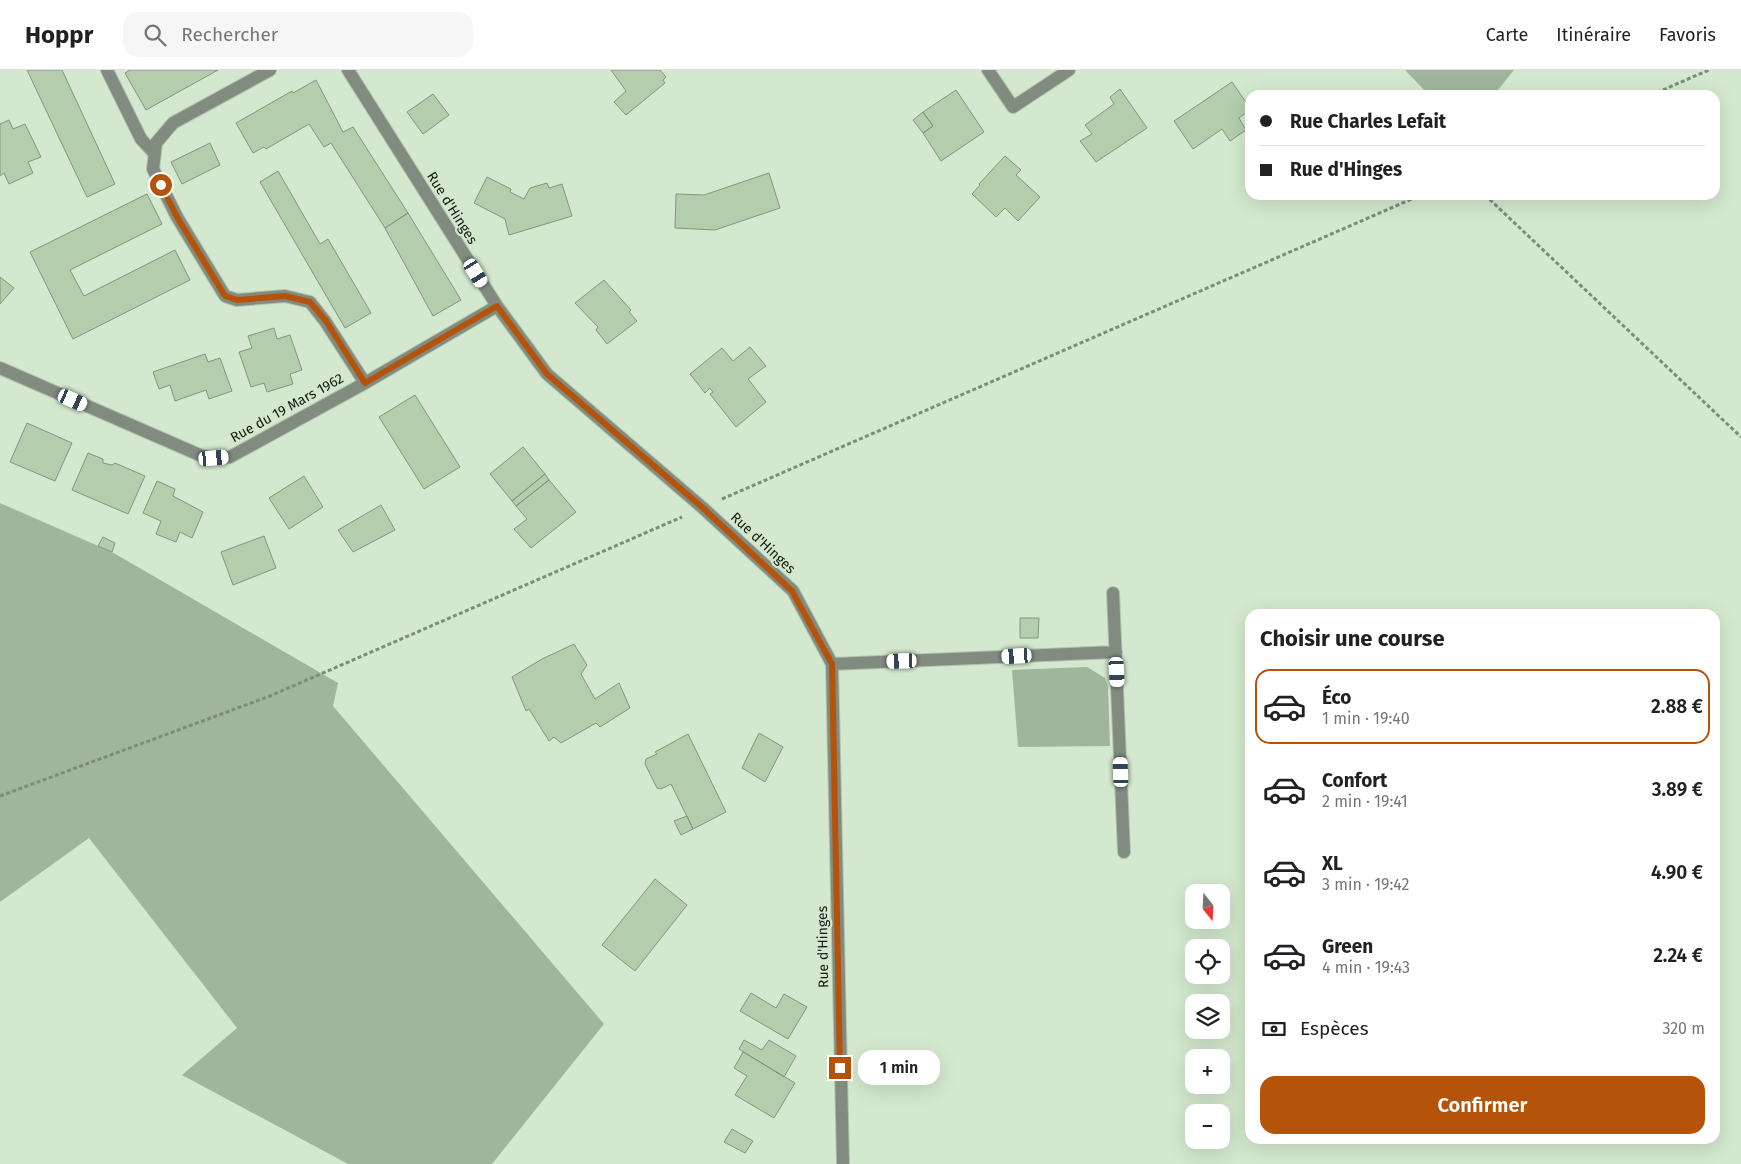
<!DOCTYPE html>
<html lang="fr">
<head>
<meta charset="utf-8">
<style>
	body { margin:0; font-family:"Fira Sans",sans-serif; background:#f6f6f6; color:#202124; height:100vh; display:flex; flex-direction:column; font-size:19px; white-space:nowrap }
	* { box-sizing:border-box; margin:0 }
	p { font-size:16px; color:#757577 }
	.icon { flex:none; width:28px; height:28px; fill:none; stroke:currentColor; stroke-width:2; stroke-linecap:round; stroke-linejoin:round }
	.map { position:relative; flex:1; overflow:hidden }
	.details { position:absolute; left:1245px; top:539px; width:475px; height:535px; display:flex; flex-direction:column; background:#fff; border-radius:15px; box-shadow:0 5px 20px #0002 }
	.details>* { flex:none }
	.banner { position:absolute; left:1245px; top:20px; width:475px; height:110px; border-radius:15px; box-shadow:0 5px 20px #0002; display:grid; align-content:center; height:110px; padding:0 15px; background:#fff }
	.needle { width:32px; rotate:162deg }
	.buttons { position:absolute; left:1185px; top:814px; display:grid; gap:10px }
	.buttons a { display:grid; place-items:center; width:45px; height:45px; border-radius:10px; background:#fff; box-shadow:0 5px 20px #0002; font-size:25px }
	.end { position:absolute; width:22px; height:22px; margin:-11px; border:6px solid #b45309; background:#fff; box-shadow:0 0 0 2px #fff }
	.from { border-radius:50% }
	.bubble { position:absolute; height:35px; border-radius:15px; background:#fff; box-shadow:0 5px 20px #0002; font-size:16px; font-weight:600; line-height:35px; text-align:center }
	.car { position:absolute; width:15px; height:30px; margin:-15px -8px; border-radius:6px; box-shadow:0 0 4px 1px #0007; background:linear-gradient(#fff 24%,#345 0 40%,#fff 0 76%,#345 0 86%,#fff 0) }
	.banner b { display:flex; align-items:center; gap:18px; height:48px; font-size:19px }
	.banner b+b { border-top:1px solid #e0e0e0 }
	.banner i { width:12px; height:12px; background:#202124 }
	ul { padding:0; list-style:none }
	li { display:flex; align-items:center; gap:15px; height:75px; margin:0 10px 8px; padding:0 5px; border:2px solid transparent; border-radius:15px }
	li div { flex:1 }
	li b { display:block; font-size:19px }
	li em { font-style:normal; font-weight:600 }
	li.active { border-color:#b45309 }
	li>.icon { width:45px; height:45px; stroke-width:1.5 }
	h2 { padding:0 15px; font-size:22px; line-height:60px }
	.pay { display:flex; align-items:center; gap:12px; height:55px; padding:0 15px; font-size:19px }
	.pay p { margin-inline-start:auto }
	.cta { display:flex; gap:10px; margin-top:auto; padding:10px 15px }
	.cta a { flex:1; height:58px; border-radius:15px; background:#b45309; color:#fff; font-size:20px; font-weight:600; line-height:58px; text-align:center }
	header { display:flex; align-items:center; gap:30px; box-sizing:border-box; height:70px; padding:0 25px; background:#fff; border-bottom:1px solid #e0e0e0 }
	header strong { font-size:24px }
	nav { display:flex; gap:28px; margin-inline-start:auto; font-size:18px }
	.search { width:350px; height:45px; background:#f6f6f6; display:flex; align-items:center; gap:12px; box-sizing:border-box; padding:0 18px; border-radius:15px; color:#757577; font-size:19px }
	.map>svg:first-child { display:block }
</style>
</head>
<body>
<header>
<strong>Hoppr</strong>
<div class="search"><svg class="icon" aria-label="search" viewBox="0 0 24 24"><circle cx="10" cy="10" r="6"/><path d="M15 15l6 6"/></svg>Rechercher</div>
<nav><a>Carte</a><a>Itinéraire</a><a>Favoris</a></nav>
</header>
<div class="map">
<svg width="1741" height="1094" viewBox="0 0 1741 1094">
	<rect width="100%" height="100%" fill="#d3e8ce"/>
	<path fill="#a1b59c" d="M 1405,0 L 1514,0 L 1494,25 L 1429,25 Z
		M 0,433 L 112,482 L 338,613 L 333,636 L 604,954 L 492,1094 L 348,1094 L 182,1005 L 237,958 L 89,768 L 0,832 Z
		M 1087,597 L 1105,608 L 1108,617 L 1110,676 L 1018,677 L 1012,600 Z"/>
	<path fill="#b4cdad" stroke="#82957d" d="M 27,0 L 62,0 L 115,114 L 87,127 Z
		M 130,0 L 218,0 L 146,40 L 125,3 Z
		M 611,0 L 660,0 L 666,7 L 663,10 L 665,13 L 626,45 L 614,32 L 626,21 Z
		M 316,10 L 343,62 L 353,57 L 408,143 L 385,158 L 331,73 L 324,77 L 309,54 L 266,79 L 264,77 L 253,83 L 236,53 L 292,21 L 293,23 Z
		M 1232,12 L 1250,38 L 1250,40 L 1239,48 L 1246,60 L 1230,71 L 1222,59 L 1193,79 L 1174,51 Z
		M 1120,19 L 1147,58 L 1096,92 L 1080,71 L 1092,64 L 1085,55 L 1114,34 L 1110,27 Z
		M 956,20 L 984,62 L 941,91 L 923,63 L 933,56 L 923,42 Z
		M 433,24 L 449,45 L 423,64 L 407,42 Z
		M 923,42 L 933,56 L 923,63 L 913,50 Z
		M 9,50 L 13,59 L 25,54 L 41,87 L 28,92 L 33,103 L 9,114 L 4,103 L 0,106 L 0,54 Z
		M 210,73 L 220,95 L 182,114 L 171,92 Z
		M 1005,86 L 1021,100 L 1016,105 L 1040,127 L 1018,151 L 1005,138 L 996,147 L 972,124 L 980,115 L 979,114 Z
		M 278,101 L 320,174 L 328,169 L 371,243 L 345,258 L 260,112 Z
		M 769,103 L 780,138 L 715,160 L 675,158 L 676,124 L 704,125 Z
		M 487,107 L 511,119 L 510,122 L 524,129 L 530,118 L 547,113 L 549,118 L 562,114 L 572,146 L 509,165 L 505,149 L 474,133 Z
		M 147,124 L 162,154 L 70,200 L 84,226 L 175,180 L 190,210 L 73,269 L 30,182 Z
		M 408,143 L 461,230 L 433,246 L 385,158 Z
		M 0,207 L 14,218 L 0,234 Z
		M 604,210 L 631,240 L 629,242 L 637,251 L 607,274 L 596,260 L 598,257 L 575,233 Z
		M 274,258 L 277,269 L 290,265 L 302,300 L 290,304 L 293,314 L 267,322 L 264,313 L 251,317 L 239,282 L 252,278 L 248,266 Z
		M 750,277 L 766,296 L 748,309 L 766,332 L 736,357 L 710,324 L 713,322 L 710,318 L 705,323 L 690,304 L 722,278 L 733,291 Z
		M 205,284 L 208,292 L 220,288 L 232,321 L 209,329 L 206,320 L 175,331 L 170,315 L 159,319 L 153,302 Z
		M 415,325 L 460,397 L 424,419 L 379,347 Z
		M 27,353 L 72,373 L 55,411 L 10,392 Z
		M 523,377 L 545,404 L 512,431 L 490,404 Z
		M 88,383 L 103,389 L 103,393 L 112,395 L 115,393 L 145,406 L 128,444 L 72,420 Z
		M 545,404 L 549,410 L 516,436 L 512,431 Z
		M 304,406 L 323,437 L 289,459 L 269,428 Z
		M 549,410 L 576,442 L 531,478 L 514,459 L 527,449 L 516,436 Z
		M 157,411 L 175,419 L 173,426 L 203,442 L 192,468 L 180,462 L 176,472 L 156,464 L 161,451 L 143,443 Z
		M 381,435 L 395,460 L 353,482 L 338,460 Z
		M 264,466 L 276,498 L 233,515 L 221,482 Z
		M 103,467 L 115,473 L 112,482 L 98,476 Z
		M 1020,548 L 1039,548 L 1038,568 L 1020,568 Z
		M 574,574 L 587,595 L 581,604 L 595,629 L 619,613 L 630,638 L 600,657 L 596,653 L 561,673 L 554,667 L 549,671 L 529,639 L 526,641 L 512,607 L 542,589 Z
		M 759,663 L 783,677 L 765,712 L 742,698 Z
		M 688,664 L 726,742 L 693,759 L 671,714 L 661,719 L 657,718 L 645,694 L 646,689 L 657,684 L 655,682 Z
		M 687,746 L 693,759 L 681,765 L 674,751 Z
		M 655,809 L 687,835 L 635,901 L 602,875 Z
		M 751,923 L 776,938 L 784,924 L 807,937 L 788,969 L 740,941 Z
		M 744,970 L 762,980 L 769,970 L 796,986 L 784,1007 L 739,979 Z
		M 743,982 L 795,1013 L 774,1048 L 735,1025 L 747,1006 L 734,998 Z
		M 732,1059 L 753,1071 L 745,1083 L 724,1072 Z"/>
	<g fill="none" stroke-linecap="round" stroke-linejoin="round">
		<g stroke="#b0c3ac" stroke-width="14">
			<path id="minor" d="M 107,0 L 141,69 L 154,83
				M 270,0 L 173,53 L 156,73 L 153,99 L 177,147 L 225,226 L 237,230 L 285,226 L 310,232 L 325,251 L 365,313
				M 348,0 L 497,236 L 547,304 L 703,438 L 793,521 L 832,594 L 843,1094
				M 988,0 L 1013,37 L 1069,0
				M 0,298 L 202,386 L 214,388 L 230,387 L 365,313 L 497,236
				M 1113,523 L 1124,782
				M 832,594 L 1116,582"/>
		</g>
		<path stroke="#7d8c7a" stroke-width="3" stroke-dasharray="4 2.5" stroke-linecap="butt" d="M 1651,25 L 1709,0
			M 1485,125 L 1741,367
			M 722,429 L 1421,125
			M 0,726 L 270,626 L 682,447"/>
		<use href="#minor" stroke="#828b80" stroke-width="12"/>
	</g>
	<g fill="none" stroke-linecap="round" stroke-linejoin="round">
		<path stroke="#b45309" stroke-width="6" d="M 161,115 L 177,147 L 225,226 L 237,230 L 285,226 L 310,232 L 326,251 L 365,313 L 497,236 L 547,304 L 703,438 L 792,521 L 832,594 L 840,998"/>
	</g>
	<g text-anchor="middle" dominant-baseline="central" stroke-width="4.5" stroke-linejoin="round" paint-order="stroke">
		<g font-size="14" fill="#121910" stroke="#d3e8ce">
			<text transform="translate(452 138) rotate(58)">Rue d'Hinges</text>
			<text transform="translate(287 338) rotate(-29)">Rue du 19 Mars 1962</text>
			<text transform="translate(763 473) rotate(43)">Rue d'Hinges</text>
			<text transform="translate(823 877) rotate(-91)">Rue d'Hinges</text>
		</g>
	</g>
</svg>
<div class="buttons">
<a><svg class="needle" viewBox="-14 -14 28 28"><path d="M0-13l5 13h-10z" fill="#e53935"/><path d="M0 13l5-13h-10z" fill="#757577"/></svg></a>
<a><svg class="icon" aria-label="locate" viewBox="0 0 24 24"><circle cx="12" cy="12" r="6"/><path d="M12 2v4M12 18v4M2 12h4M18 12h4"/></svg></a>
<a><svg class="icon" aria-label="layers" viewBox="0 0 24 24"><path d="M12 4l9 5-9 5-9-5zM3 14l9 5 9-5"/></svg></a>
<a>+</a>
<a>−</a>
</div>
<i class="end from" style="left:161px;top:115px"></i>
<i class="end" style="left:840px;top:998px"></i>
<div class="bubble" style="left:858px;top:980px;width:82px">1 min</div>
<i class="car" style="left:476px;top:203px;rotate:148deg"></i>
<i class="car" style="left:73px;top:330px;rotate:114deg"></i>
<i class="car" style="left:214px;top:388px;rotate:85deg"></i>
<i class="car" style="left:1017px;top:586px;rotate:267deg"></i>
<i class="car" style="left:902px;top:591px;rotate:268deg"></i>
<i class="car" style="left:1117px;top:602px;rotate:177deg"></i>
<i class="car" style="left:1121px;top:702px;rotate:358deg"></i>
<div class="banner">
<b><i class="from"></i>Rue Charles Lefait</b>
<b><i></i>Rue d'Hinges</b>
</div>
<section class="details">
<h2>Choisir une course</h2>
<ul>
<li class="active"><svg class="icon" aria-label="car" viewBox="0 0 24 24"><path d="M5 17H2v-5l4-1 3-4h7l3 4 3 1v5h-3M9 17h6M6 11h13"/><circle cx="7" cy="17" r="2"/><circle cx="17" cy="17" r="2"/></svg><div><b>Éco</b><p>1 min · 19:40</p></div><em>2.88 €</em></li>
<li><svg class="icon" aria-label="car" viewBox="0 0 24 24"><path d="M5 17H2v-5l4-1 3-4h7l3 4 3 1v5h-3M9 17h6M6 11h13"/><circle cx="7" cy="17" r="2"/><circle cx="17" cy="17" r="2"/></svg><div><b>Confort</b><p>2 min · 19:41</p></div><em>3.89 €</em></li>
<li><svg class="icon" aria-label="car" viewBox="0 0 24 24"><path d="M5 17H2v-5l4-1 3-4h7l3 4 3 1v5h-3M9 17h6M6 11h13"/><circle cx="7" cy="17" r="2"/><circle cx="17" cy="17" r="2"/></svg><div><b>XL</b><p>3 min · 19:42</p></div><em>4.90 €</em></li>
<li><svg class="icon" aria-label="car" viewBox="0 0 24 24"><path d="M5 17H2v-5l4-1 3-4h7l3 4 3 1v5h-3M9 17h6M6 11h13"/><circle cx="7" cy="17" r="2"/><circle cx="17" cy="17" r="2"/></svg><div><b>Green</b><p>4 min · 19:43</p></div><em>2.24 €</em></li>
</ul>
<div class="pay"><svg class="icon" aria-label="cash" viewBox="0 0 24 24"><path d="M3 7h18v10H3z"/><circle cx="12" cy="12" r="2"/></svg>Espèces<p>320 m</p></div>
<div class="cta"><a>Confirmer</a></div>
</section>
</div>
</body>
</html>
